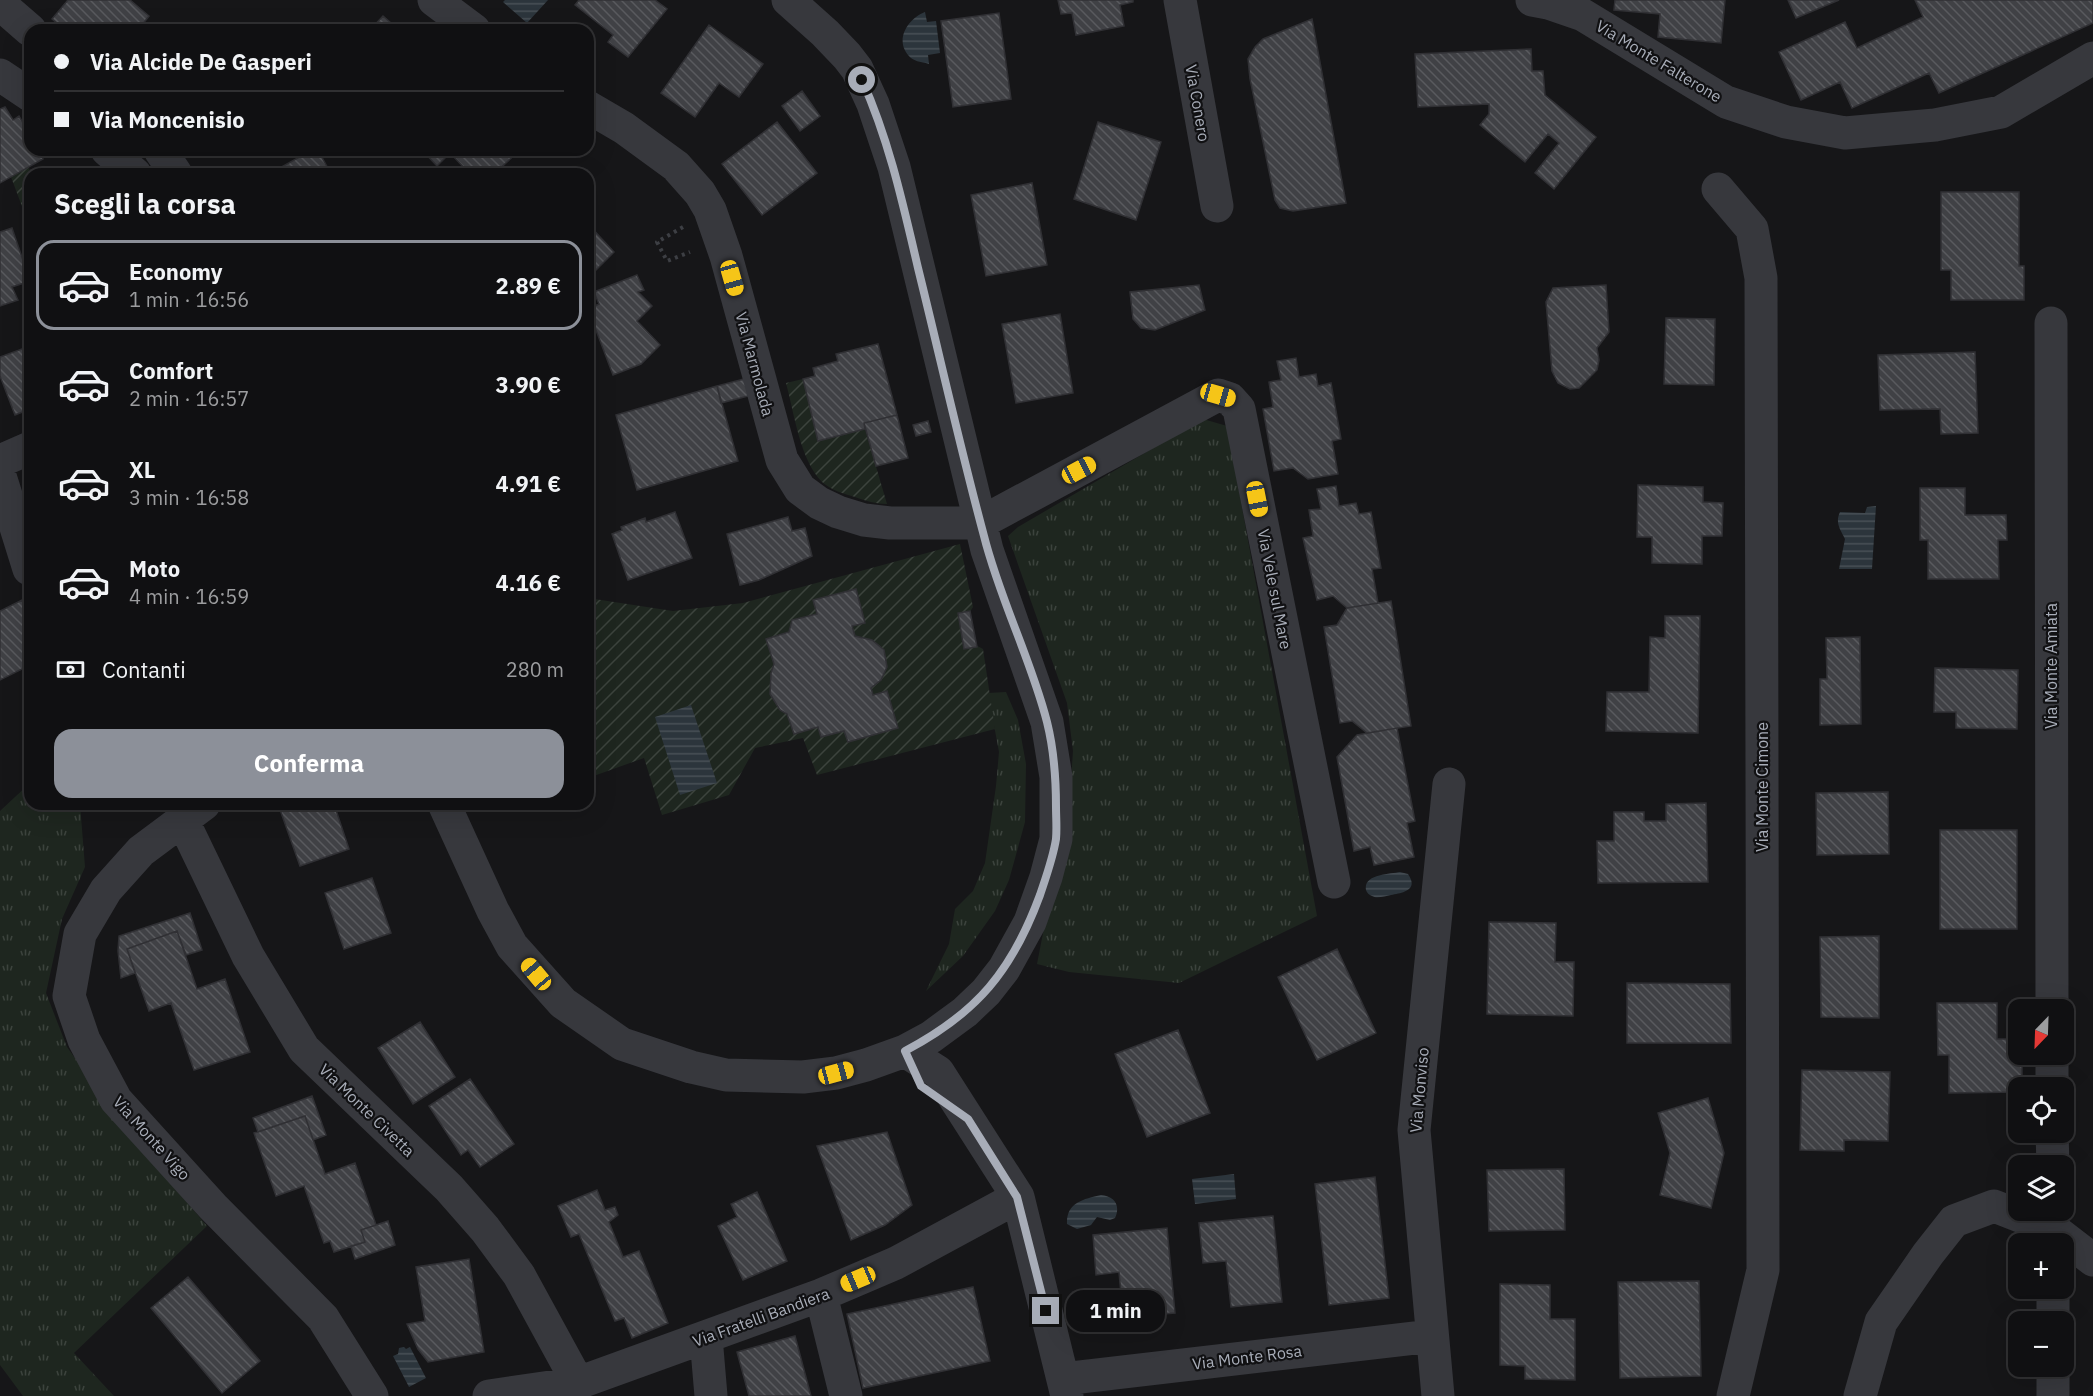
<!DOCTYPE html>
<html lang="it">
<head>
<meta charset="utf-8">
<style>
	body { margin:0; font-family:"IBM Plex Sans",sans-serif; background:#19191b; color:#f1f3f6; height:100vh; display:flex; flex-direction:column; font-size:22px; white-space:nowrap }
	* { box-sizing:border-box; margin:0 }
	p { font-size:20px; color:#9c9d9f }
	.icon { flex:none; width:33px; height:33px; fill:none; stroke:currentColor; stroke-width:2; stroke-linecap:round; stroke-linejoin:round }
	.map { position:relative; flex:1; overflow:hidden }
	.drawer { position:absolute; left:24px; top:168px; width:570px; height:642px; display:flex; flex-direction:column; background:#101012; border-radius:18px; box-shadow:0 6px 24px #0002,0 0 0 2px #303032 }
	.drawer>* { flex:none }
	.guide { position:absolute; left:24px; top:24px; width:570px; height:132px; border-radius:18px; box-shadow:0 6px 24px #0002,0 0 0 2px #303032; display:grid; align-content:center; height:132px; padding:0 30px; background:#101012 }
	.needle { width:39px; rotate:203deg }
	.fabs { position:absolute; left:2008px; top:999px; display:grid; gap:12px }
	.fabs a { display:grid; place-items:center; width:66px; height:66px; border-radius:12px; background:#101012; box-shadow:0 6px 24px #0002,0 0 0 2px #303032; font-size:30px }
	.end { position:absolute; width:27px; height:27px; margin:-14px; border:8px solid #a8adb8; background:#111; box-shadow:0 0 0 3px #111 }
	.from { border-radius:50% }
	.bubble { position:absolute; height:42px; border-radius:18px; background:#101012; box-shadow:0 6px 24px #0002,0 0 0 2px #303032; font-size:20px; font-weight:700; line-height:42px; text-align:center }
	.car { position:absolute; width:18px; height:36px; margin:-18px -9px; border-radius:8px; box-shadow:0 0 4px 2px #0007; background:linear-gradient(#f5c518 24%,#345 0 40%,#f5c518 0 76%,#345 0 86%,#f5c518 0) }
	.guide b { display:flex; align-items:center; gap:21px; height:57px; font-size:22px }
	.guide b+b { border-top:2px solid #303032 }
	.guide i { width:15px; height:15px; background:#f1f3f6 }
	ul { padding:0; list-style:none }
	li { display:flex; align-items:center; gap:18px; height:90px; margin:0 12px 9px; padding:0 18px; border:3px solid transparent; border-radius:18px }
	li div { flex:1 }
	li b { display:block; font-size:22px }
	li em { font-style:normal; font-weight:700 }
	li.current { border-color:#8c9099 }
	li>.icon { width:54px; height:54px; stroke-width:1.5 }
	h2 { padding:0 30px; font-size:27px; line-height:72px }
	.pay { display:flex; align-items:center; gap:15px; height:66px; padding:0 30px; font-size:22px }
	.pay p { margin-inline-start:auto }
	.button { display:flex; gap:12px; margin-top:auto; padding:12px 30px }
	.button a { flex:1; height:69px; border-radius:18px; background:#8c9099; color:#fff; font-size:24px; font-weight:700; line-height:69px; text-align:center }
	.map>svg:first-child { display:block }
</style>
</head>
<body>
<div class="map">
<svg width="2093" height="1396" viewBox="0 0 2093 1396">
	<defs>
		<pattern id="grass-tufts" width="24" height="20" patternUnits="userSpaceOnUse" patternTransform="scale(1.5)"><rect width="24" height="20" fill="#1e261f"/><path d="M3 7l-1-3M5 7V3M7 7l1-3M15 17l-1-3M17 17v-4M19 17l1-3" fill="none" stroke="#3c433d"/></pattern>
		<pattern id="garden-furrows" width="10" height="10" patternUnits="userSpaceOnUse" patternTransform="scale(1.5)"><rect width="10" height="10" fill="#1e261f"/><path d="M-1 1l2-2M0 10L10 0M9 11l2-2" fill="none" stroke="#3c433d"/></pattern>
		<pattern id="water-rules" width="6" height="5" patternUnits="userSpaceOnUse" patternTransform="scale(1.5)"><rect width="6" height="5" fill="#2c353c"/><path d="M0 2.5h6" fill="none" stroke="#485056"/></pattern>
		<pattern id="building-back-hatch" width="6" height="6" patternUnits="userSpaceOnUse" patternTransform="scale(1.5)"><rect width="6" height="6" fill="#404145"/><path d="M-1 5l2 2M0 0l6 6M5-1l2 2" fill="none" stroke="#595a5e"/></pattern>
	</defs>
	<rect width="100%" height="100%" fill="#161618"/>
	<path fill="url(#grass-tufts)" d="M 1203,419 L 1227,426 L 1317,916 L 1179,983 L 1069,972 L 1037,964 L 1070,795 L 1073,751 L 1067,703 L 1008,536 L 1018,527 Z
		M 1006,692 L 1018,720 L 1026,764 L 1025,822 L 1009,880 L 995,911 L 963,956 L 926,991 L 949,944 L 955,909 L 973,891 L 985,863 L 996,786 L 999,752 L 988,693 Z
		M 30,783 L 30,804 L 80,804 L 85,867 L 62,919 L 46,993 L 67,1047 L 129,1133 L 207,1226 L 74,1353 L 114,1396 L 23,1396 L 0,1365 L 0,811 Z"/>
	<path fill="url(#garden-furrows)" d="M 29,167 L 30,174 L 30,228 L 11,177 Z
		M 803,379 L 818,440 L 865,429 L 887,504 C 876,504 866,501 855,497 C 844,494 831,490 822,482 C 800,460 794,412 786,383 Z
		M 960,544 L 973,607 L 965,620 L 970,642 L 983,649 L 995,729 L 817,775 L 803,738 L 755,748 L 729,795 L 662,815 L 644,758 L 588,778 L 588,598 L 673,611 L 743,603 Z"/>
	<path fill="url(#water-rules)" d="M 505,0 L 548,0 L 527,23 L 503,2 Z
		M 925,12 L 927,22 L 936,21 L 940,53 L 928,55 L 929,64 C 923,62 916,62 911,58 C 893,42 907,19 925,12 Z
		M 1876,506 L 1872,569 L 1839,569 L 1845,539 C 1840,529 1835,523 1840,512 L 1865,513 L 1867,507 Z
		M 691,705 L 717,783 L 680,795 L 655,717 Z
		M 1400,872 L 1408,874 C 1419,890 1403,893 1391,895 C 1385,896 1377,899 1372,896 C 1369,895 1367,893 1366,890 C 1363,874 1390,874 1400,872 Z
		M 1234,1174 L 1236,1199 L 1195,1204 L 1192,1179 Z
		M 1101,1195 C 1114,1196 1121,1205 1115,1218 L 1110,1220 L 1097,1217 L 1091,1225 L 1077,1229 L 1067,1224 C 1066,1203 1083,1199 1101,1195 Z
		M 404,1347 L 406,1349 L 410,1347 L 426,1378 L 409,1387 L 393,1356 L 398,1354 L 399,1348 Z"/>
	<path fill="url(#building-back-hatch)" stroke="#303034" stroke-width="1.5" d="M 68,0 L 130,0 L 149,16 L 138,30 L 65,30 L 52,19 Z
		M 579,0 L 655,0 L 667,9 L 628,57 L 608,42 L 613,35 L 575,5 Z
		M 1058,0 L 1133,0 L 1133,2 L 1120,5 L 1124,26 L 1076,35 L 1072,13 L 1061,14 Z
		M 1615,0 L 1725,0 L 1721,43 L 1658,37 L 1660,14 L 1614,10 Z
		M 1788,0 L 1839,0 L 1796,18 Z
		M 1915,0 L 2093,0 L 2093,23 L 1939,93 L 1929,73 L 1852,108 L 1840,82 L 1801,100 L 1779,52 L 1845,22 L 1857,48 L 1923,17 Z
		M 999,13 L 1011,99 L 953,107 L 941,21 Z
		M 383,16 L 399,30 L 370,30 Z
		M 1312,19 L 1346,203 L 1293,211 L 1280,208 L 1275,200 L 1250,79 L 1248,59 L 1255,47 L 1263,39 Z
		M 709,25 L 763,64 L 739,97 L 719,83 L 695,117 L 661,93 Z
		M 1531,49 L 1532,71 L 1543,71 L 1545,95 L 1596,137 L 1554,189 L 1535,173 L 1559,143 L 1548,134 L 1525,162 L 1480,125 L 1489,114 L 1489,104 L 1418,107 L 1415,54 Z
		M 802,91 L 820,116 L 800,131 L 782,106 Z
		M 5,107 L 13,120 L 19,116 L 30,135 L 30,150 L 38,150 L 43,159 L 0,183 L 0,109 Z
		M 777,122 L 817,173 L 762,215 L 722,164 Z
		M 1098,122 L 1161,142 L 1136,220 L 1074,199 Z
		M 312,150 L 318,150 L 331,174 L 269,174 Z
		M 422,150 L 520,150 L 494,174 L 470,174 L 450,153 L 437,166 Z
		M 1032,183 L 1047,265 L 986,276 L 971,195 Z
		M 1941,192 L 2019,192 L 2019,266 L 2024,266 L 2024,300 L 1951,300 L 1951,270 L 1941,270 Z
		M 588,224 L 614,252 L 588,278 Z
		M 12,228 L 30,281 L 12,287 L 18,300 L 0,306 L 0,232 Z
		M 637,275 L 644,290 L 638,292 L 652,306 L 637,321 L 660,345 L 641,364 L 613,375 L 588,309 L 599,304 L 594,292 Z
		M 1199,285 L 1205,310 L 1155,330 L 1141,328 L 1133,319 L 1130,292 Z
		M 1606,285 L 1609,332 L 1597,348 L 1599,360 L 1597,370 L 1579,388 L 1570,389 L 1558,383 L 1552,371 L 1546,302 L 1553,288 Z
		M 1060,314 L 1073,393 L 1016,403 L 1002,324 Z
		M 1666,318 L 1715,319 L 1714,385 L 1664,384 Z
		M 878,344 L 897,415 L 864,423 L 865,429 L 818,441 L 803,379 L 815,376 L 813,368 L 838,361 L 836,354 Z
		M 30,346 L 30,409 L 15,415 L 0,376 L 0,357 Z
		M 1975,352 L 1978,433 L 1941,434 L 1940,409 L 1880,410 L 1878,355 Z
		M 1296,358 L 1299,377 L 1316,374 L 1318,386 L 1331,383 L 1341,439 L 1332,441 L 1338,474 L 1308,479 L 1293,468 L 1274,471 L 1263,409 L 1273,407 L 1269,382 L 1281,380 L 1277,361 Z
		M 748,378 L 752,395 L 721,403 L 717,386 Z
		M 717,386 L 738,461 L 637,490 L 616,415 Z
		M 897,415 L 908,458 L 876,466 L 864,423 Z
		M 928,421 L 931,432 L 916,436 L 913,425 Z
		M 1638,485 L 1703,487 L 1703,502 L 1723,503 L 1722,536 L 1702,536 L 1702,564 L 1652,563 L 1652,537 L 1637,537 Z
		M 1336,486 L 1339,506 L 1356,503 L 1359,514 L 1371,512 L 1381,568 L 1372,569 L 1378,603 L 1347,608 L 1333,596 L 1317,600 L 1303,538 L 1313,536 L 1309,510 L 1321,509 L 1317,489 Z
		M 1920,488 L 1965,488 L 1965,515 L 2006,515 L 2007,540 L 1998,540 L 1999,579 L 1928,579 L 1928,540 L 1920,540 Z
		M 675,512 L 692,558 L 628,580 L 612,534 L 622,530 L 621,527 L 645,518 L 646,522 Z
		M 788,517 L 792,531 L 805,528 L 812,556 L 759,580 L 740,585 L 727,534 Z
		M 856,589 L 865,623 L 852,626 L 855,636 L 872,640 L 884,650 L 887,667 L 881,680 L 871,688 L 873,695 L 887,691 L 898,728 L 848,742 L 844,731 L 821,737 L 818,727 L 794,734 L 787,714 L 780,710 L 770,694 L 771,673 L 774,664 L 766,639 L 789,632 L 792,620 L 817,614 L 813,600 Z
		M 22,600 L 30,616 L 30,665 L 0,680 L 0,611 Z
		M 1391,601 L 1411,726 L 1367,733 L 1352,721 L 1340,723 L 1324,627 L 1337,625 L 1347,608 Z
		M 970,611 L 977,647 L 964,649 L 958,613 Z
		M 1665,616 L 1700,616 L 1698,733 L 1606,731 L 1607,692 L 1649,692 L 1650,637 L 1665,638 Z
		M 1860,637 L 1861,724 L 1820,725 L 1820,679 L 1827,679 L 1826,638 Z
		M 1935,668 L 2018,670 L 2017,729 L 1956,728 L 1956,712 L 1934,712 Z
		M 1397,728 L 1415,821 L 1407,823 L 1414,857 L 1374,865 L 1370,847 L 1354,851 L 1337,757 L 1357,735 Z
		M 1888,792 L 1889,854 L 1817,855 L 1816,793 Z
		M 1706,803 L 1708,882 L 1598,883 L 1597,841 L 1614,841 L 1614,812 L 1644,812 L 1644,821 L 1666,821 L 1666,804 Z
		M 278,804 L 334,804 L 349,849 L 300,866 Z
		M 1940,830 L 2017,830 L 2017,929 L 1940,929 Z
		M 372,878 L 391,933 L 344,949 L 325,893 Z
		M 190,913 L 202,950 L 186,955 L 177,931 L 127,949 L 135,973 L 121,978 L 118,951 L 119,936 Z
		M 1489,922 L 1556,923 L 1555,962 L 1574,962 L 1573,1016 L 1487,1014 Z
		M 177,931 L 197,989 L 225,979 L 250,1052 L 194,1070 L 171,1003 L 149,1011 L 127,949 Z
		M 1879,936 L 1879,1018 L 1821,1017 L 1820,937 Z
		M 1337,949 L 1376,1033 L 1317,1060 L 1278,977 Z
		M 1627,983 L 1730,984 L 1731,1043 L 1627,1043 Z
		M 1937,1003 L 1997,1003 L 1997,1039 L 2019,1039 L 2019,1054 L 2022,1054 L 2022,1088 L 2019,1088 L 2019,1092 L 1949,1093 L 1949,1055 L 1938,1055 Z
		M 420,1022 L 455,1077 L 413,1104 L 378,1048 Z
		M 1178,1030 L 1210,1113 L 1147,1137 L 1115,1054 Z
		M 1802,1070 L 1890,1072 L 1888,1141 L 1844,1140 L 1844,1151 L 1800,1150 Z
		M 470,1079 L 514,1144 L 480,1167 L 468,1150 L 461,1155 L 429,1106 Z
		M 312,1096 L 326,1135 L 313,1140 L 305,1116 L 258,1132 L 253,1118 Z
		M 1708,1098 L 1724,1153 L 1711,1208 L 1660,1195 L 1670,1153 L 1658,1113 Z
		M 305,1116 L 325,1174 L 355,1163 L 376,1225 L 361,1230 L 365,1242 L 334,1252 L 330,1241 L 324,1243 L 304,1186 L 276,1196 L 254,1133 Z
		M 887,1132 L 912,1205 L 885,1225 L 851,1240 L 817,1146 Z
		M 1564,1169 L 1565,1230 L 1489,1231 L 1487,1170 Z
		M 1375,1177 L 1389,1298 L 1329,1305 L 1315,1184 Z
		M 597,1190 L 605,1210 L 615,1207 L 618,1215 L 609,1222 L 623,1257 L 639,1251 L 668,1323 L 632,1338 L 624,1318 L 615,1321 L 579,1234 L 571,1237 L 558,1206 Z
		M 757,1192 L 787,1261 L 743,1280 L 718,1226 L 737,1217 L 731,1204 Z
		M 1273,1216 L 1282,1302 L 1231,1307 L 1226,1261 L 1203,1263 L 1199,1223 Z
		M 388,1221 L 395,1245 L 355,1259 L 351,1246 L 365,1242 L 361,1230 Z
		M 1167,1228 L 1175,1313 L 1123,1317 L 1119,1272 L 1096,1275 L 1093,1235 Z
		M 469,1259 L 484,1352 L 428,1362 L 418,1349 L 407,1324 L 425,1321 L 416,1267 Z
		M 188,1277 L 260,1361 L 222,1393 L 151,1308 Z
		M 1699,1281 L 1701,1376 L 1620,1378 L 1618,1282 Z
		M 1500,1284 L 1550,1285 L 1550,1319 L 1575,1319 L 1575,1380 L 1525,1379 L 1525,1366 L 1500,1365 Z
		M 973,1287 L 990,1361 L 863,1388 L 847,1314 Z
		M 795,1336 L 811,1396 L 749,1396 L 737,1352 Z"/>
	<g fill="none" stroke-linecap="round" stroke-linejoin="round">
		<path stroke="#3d3f44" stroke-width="4" stroke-dasharray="3 4.5" stroke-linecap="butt" d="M 683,227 L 657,242 L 667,261 L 690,252"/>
		<path stroke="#37383d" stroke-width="33" d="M 434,0 L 474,30
			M 1180,0 L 1217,206
			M 1532,0 L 1548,3 L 1583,15 L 1726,102 L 1786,122 L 1845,133 L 1935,125 L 2001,112 L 2093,58
			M 0,4 L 30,30
			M 0,75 L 30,95
			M 588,107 L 624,128 L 676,166 L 700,193 L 710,210 L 726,256 L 782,460 L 800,489 L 819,503 L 838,512 L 864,520 L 890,523 L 980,523 L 1218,395 L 1230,399 L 1239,409 L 1334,882
			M 107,150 L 135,174
			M 160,150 L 176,174
			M 1718,189 L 1752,229 L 1761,278 L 1763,1270 L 1733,1396
			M 2051,323 L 2052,1010
			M 0,461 L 30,448
			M 0,476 L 29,569
			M 204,804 L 141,851 L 106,890 L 80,934 L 69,996 L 84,1040 L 116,1100 L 213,1207 L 323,1318 L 372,1396
			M 444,804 L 493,911 L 512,946 L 563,1003 L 622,1044 L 691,1067 L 726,1075 L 803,1077 L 836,1073 L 866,1065 L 905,1051 L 931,1037 L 965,1012 L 986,992 L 1004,969 L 1030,922 L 1046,877 L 1056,839 L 1056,777 L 1047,722 L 987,550 L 894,167 L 873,104 L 857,69 L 847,56 L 825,33 L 788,0
			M 182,819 L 248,956 L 304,1049 L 449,1188 L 485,1229 L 519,1275 L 578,1383
			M 905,1051 L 938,1072 L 1018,1197 L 1067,1396
			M 2052,1054 L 2052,1088
			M 2052,1132 L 2053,1166
			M 2053,1288 L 2053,1322
			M 821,1295 L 846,1396
			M 706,1337 L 711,1396
			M 2053,1366 L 2053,1396
			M 1063,1379 L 1432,1336
			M 489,1396 L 578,1383 L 821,1295 L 896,1263 L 1018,1197
			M 1438,1396 L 1414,1130 L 1449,784
			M 1860,1396 L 1881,1322 L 1928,1254 L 1954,1221 L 1994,1206 L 2053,1229 L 2093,1260"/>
	</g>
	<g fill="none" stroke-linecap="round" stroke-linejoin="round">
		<path stroke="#a8adb8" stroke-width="8" d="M 862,80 C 889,140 903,204 918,268 C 940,357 960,447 984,536 C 1000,600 1031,659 1047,722 C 1054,750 1056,778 1056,807 C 1056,817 1057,828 1056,839 C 1053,858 1046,877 1040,895 C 1012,971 977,1013 905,1051 L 921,1086 L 968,1119 L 1017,1197 L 1046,1311"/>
	</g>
	<g text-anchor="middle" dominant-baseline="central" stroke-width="4.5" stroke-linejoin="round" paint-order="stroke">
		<g font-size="16" fill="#a8adb8" stroke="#111113">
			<text transform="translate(1659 61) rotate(31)">Via Monte Falterone</text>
			<text transform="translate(1198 103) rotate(80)">Via Conero</text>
			<text transform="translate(755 364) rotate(75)">Via Marmolada</text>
			<text transform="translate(1275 589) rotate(79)">Via Vele sul Mare</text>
			<text transform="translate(2051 666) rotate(-90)">Via Monte Amiata</text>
			<text transform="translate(1762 787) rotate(-90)">Via Monte Cimone</text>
			<text transform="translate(1419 1090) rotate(-85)">Via Monviso</text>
			<text transform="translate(367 1110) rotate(44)">Via Monte Civetta</text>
			<text transform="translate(152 1138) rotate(48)">Via Monte Vigo</text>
			<text transform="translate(761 1317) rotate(-20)">Via Fratelli Bandiera</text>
			<text transform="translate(1247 1357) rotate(-7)">Via Monte Rosa</text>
		</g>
	</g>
</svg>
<div class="fabs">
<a><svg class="needle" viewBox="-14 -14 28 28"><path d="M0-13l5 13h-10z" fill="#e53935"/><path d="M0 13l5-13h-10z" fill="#9c9d9f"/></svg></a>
<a><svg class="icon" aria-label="locate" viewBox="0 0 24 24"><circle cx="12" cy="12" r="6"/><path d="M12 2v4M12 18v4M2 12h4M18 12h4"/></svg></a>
<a><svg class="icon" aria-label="layers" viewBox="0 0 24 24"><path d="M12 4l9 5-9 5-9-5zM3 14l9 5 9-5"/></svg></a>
<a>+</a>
<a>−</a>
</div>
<i class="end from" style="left:862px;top:80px"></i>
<i class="end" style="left:1046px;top:1311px"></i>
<div class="bubble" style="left:1066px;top:1290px;width:99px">1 min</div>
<i class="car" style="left:732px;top:278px;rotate:164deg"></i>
<i class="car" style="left:1218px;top:395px;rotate:106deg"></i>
<i class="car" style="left:1079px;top:470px;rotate:62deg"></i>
<i class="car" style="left:1257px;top:499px;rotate:169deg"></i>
<i class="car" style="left:536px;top:974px;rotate:320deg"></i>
<i class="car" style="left:836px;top:1073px;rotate:75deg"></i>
<i class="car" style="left:858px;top:1279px;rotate:247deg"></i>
<div class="guide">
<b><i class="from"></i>Via Alcide De Gasperi</b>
<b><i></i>Via Moncenisio</b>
</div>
<section class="drawer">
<h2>Scegli la corsa</h2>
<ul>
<li class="current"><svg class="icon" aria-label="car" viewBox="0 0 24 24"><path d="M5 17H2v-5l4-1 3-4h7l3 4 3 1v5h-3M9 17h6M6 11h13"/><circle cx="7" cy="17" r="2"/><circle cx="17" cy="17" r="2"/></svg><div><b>Economy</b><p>1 min · 16:56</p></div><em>2.89 €</em></li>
<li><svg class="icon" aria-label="car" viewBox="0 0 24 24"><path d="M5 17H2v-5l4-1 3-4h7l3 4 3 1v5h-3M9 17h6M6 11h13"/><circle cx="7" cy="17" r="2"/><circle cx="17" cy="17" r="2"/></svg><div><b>Comfort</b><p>2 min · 16:57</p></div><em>3.90 €</em></li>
<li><svg class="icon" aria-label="car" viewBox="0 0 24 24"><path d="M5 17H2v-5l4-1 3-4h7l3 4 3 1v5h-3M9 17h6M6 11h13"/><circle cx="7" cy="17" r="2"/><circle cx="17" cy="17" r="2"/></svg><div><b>XL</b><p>3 min · 16:58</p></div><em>4.91 €</em></li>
<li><svg class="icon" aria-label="car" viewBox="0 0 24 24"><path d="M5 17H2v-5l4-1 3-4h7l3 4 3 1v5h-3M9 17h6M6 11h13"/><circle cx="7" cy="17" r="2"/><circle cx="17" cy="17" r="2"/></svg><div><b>Moto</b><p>4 min · 16:59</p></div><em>4.16 €</em></li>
</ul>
<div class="pay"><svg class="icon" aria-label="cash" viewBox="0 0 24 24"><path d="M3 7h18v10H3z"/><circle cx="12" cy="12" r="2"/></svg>Contanti<p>280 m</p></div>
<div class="button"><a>Conferma</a></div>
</section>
</div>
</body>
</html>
